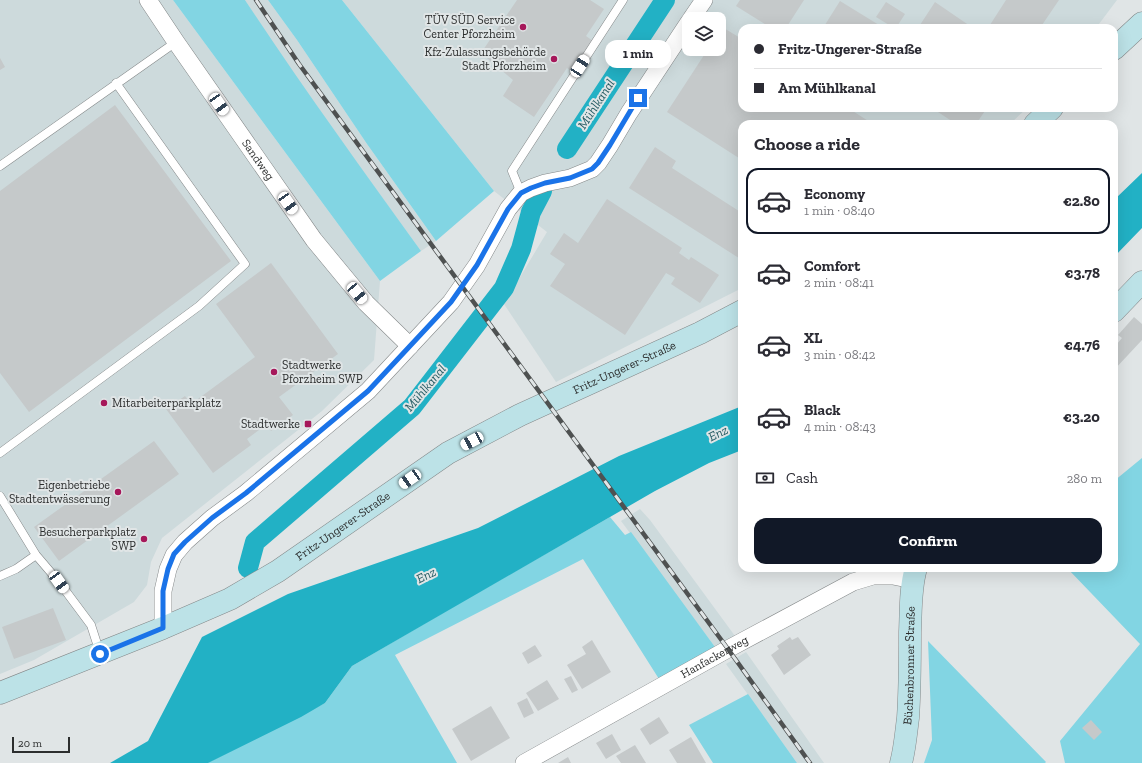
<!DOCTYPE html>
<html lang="en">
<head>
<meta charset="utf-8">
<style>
	body { margin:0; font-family:"Zilla Slab",serif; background:#f7f7f7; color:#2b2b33; height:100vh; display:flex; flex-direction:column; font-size:15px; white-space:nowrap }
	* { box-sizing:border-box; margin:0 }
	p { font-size:13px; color:#7c7c81 }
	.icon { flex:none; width:22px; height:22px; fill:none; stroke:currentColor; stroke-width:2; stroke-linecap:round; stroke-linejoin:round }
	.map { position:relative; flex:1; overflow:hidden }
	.side { position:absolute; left:738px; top:120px; width:380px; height:452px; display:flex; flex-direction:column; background:#fff; border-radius:12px; box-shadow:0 4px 16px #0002 }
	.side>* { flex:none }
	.hud { position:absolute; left:738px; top:24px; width:380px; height:88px; border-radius:12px; box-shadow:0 4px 16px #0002; display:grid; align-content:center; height:88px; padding:0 16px; background:#fff }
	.controls { position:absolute; left:682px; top:12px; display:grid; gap:8px }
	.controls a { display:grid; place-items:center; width:44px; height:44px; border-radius:8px; background:#fff; box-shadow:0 4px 16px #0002; font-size:20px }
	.scale { position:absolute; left:12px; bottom:10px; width:58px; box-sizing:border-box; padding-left:4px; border:2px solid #2c2e2e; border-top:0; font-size:11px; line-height:14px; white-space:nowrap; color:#2c2e2e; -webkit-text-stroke:3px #e0e5e6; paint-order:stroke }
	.end { position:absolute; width:18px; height:18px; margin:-9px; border:5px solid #1a73e8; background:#fff; box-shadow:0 0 0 2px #fff }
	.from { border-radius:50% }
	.bubble { position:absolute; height:28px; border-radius:12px; background:#fff; box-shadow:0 4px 16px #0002; font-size:13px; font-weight:800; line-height:28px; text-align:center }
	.car { position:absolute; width:12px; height:24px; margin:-12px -6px; border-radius:5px; box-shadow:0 0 3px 1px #0007; background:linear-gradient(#fff 24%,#345 0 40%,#fff 0 76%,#345 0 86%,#fff 0) }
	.hud b { display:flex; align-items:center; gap:14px; height:38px; font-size:15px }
	.hud b+b { border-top:1px solid #e1e1e2 }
	.hud i { width:10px; height:10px; background:#2b2b33 }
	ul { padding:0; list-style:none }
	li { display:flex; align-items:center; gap:12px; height:66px; margin:0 8px 6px; padding:0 8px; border:2px solid transparent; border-radius:12px }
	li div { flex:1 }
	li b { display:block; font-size:15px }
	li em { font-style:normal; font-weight:800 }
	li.selected { border-color:#111827 }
	li>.icon { width:36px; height:36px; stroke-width:1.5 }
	h2 { padding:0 16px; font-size:18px; line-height:48px }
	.pay { display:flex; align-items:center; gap:10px; height:44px; padding:0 16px; font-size:15px }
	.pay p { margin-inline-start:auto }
	.action { display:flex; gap:8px; margin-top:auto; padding:8px 16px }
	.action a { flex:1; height:46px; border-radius:12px; background:#111827; color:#fff; font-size:16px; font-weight:800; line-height:46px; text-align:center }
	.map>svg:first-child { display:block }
</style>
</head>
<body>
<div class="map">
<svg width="1142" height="763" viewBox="0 0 1142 763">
	<rect width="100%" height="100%" fill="#e0e5e6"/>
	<path fill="#cddadc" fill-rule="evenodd" d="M 0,0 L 173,0 L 380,281 L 374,360 L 322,411 L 162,538 L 151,562 L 147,585 L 134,602 L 34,660 L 0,674 Z
		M 245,0 L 268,0 L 297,40 L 367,144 L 436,241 L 421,251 L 348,151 L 275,47 Z
		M 342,0 L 1117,0 L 1096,28 L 742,28 L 742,108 L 1027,108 L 1010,124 L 742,124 L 742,288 L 556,382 L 504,304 L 547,232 L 494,191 ZM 689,19 L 719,19 L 719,49 L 689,49 Z
		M 640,509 L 650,520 L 735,636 L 715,647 L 621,521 Z
		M 746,652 L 824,763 L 797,763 L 726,664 Z"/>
	<path fill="#82d5e3" d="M 173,0 L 245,0 C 301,85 361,168 421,251 L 380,281 Z
		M 268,0 L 342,0 L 494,191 L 436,241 L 367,144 L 297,40 Z
		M 1142,458 L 1142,763 L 1065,763 L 1060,741 L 1140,644 L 1067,568 L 1114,568 L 1114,481 Z
		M 610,517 L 625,535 L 631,532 L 715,647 L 659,679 L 583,559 L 395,655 L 457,763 L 207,763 L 325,703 L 352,666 L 465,600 Z
		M 928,641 L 1046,762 L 1045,763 L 924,763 L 932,740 Z
		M 748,694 L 797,763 L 713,763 L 689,725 Z"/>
	<path fill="#22b1c5" d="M 1142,173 L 1142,228 L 1114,257 L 1114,200 Z
		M 742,406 L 742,450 L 709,463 L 655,491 L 352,666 L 325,703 L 301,717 L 208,763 L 110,763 L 148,741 L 202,637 L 288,594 L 478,528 L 619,456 Z"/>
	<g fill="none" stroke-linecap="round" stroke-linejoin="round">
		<path stroke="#22b1c5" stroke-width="20" d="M 567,149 L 665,0
			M 248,568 L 255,542 L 412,407 L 504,288 L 521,249 L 531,212 L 542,191"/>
	</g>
	<path fill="#c5c9ca" d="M 517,0 L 590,0 L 604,9 L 586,36 L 593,41 L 572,72 L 567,68 L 534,117 L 503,96 L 513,80 L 481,53 Z
		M 740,0 L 804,0 L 786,28 L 771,28 L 736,6 Z
		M 1006,0 L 1059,0 L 1040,28 L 988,28 Z
		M 840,1 L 879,25 L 877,28 L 823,28 Z
		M 886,2 L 905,14 L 896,28 L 894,28 L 876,17 Z
		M 935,2 L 973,28 L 918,28 Z
		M 722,27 L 742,39 L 742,108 L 848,108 L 873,124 L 742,124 L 742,160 L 667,112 L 708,49 L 719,49 L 719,32 Z
		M 0,58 L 5,67 L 0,70 Z
		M 115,105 L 231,261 L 29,412 L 0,373 L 0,191 Z
		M 932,108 L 987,108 L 976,124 L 956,124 Z
		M 655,147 L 676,161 L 672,168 L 742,213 L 742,260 L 629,188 Z
		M 607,199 L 682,248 L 679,253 L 689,260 L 691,257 L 719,275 L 700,303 L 671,284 L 675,278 L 666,273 L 625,335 L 550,286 L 565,264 L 550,254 L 564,233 L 578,243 Z
		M 271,263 L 338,354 L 279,397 L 293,415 L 271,431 L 267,424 L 247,439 L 251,445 L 213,473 L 166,409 L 185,396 L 191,404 L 255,357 L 216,304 Z
		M 1134,317 L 1142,324 L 1142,340 L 1114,370 L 1114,343 L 1116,345 L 1122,338 L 1118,335 Z
		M 154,441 L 179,474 L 59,561 L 34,527 Z
		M 53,608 L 66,640 L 14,659 L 2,627 Z
		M 790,637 L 792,640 L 798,637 L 811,655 L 784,675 L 771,655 L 779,649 L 777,646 Z
		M 592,640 L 611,672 L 582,689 L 567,665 L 586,654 L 582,647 Z
		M 535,645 L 542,656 L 528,664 L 522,653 Z
		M 571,676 L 578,690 L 572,693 L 564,679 Z
		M 547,680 L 559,699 L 538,711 L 526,693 Z
		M 527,698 L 534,713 L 524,718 L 517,703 Z
		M 491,706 L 510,738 L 471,761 L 452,729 Z
		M 659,717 L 669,733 L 650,745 L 640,729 Z
		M 1091,720 L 1102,732 L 1094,740 L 1082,728 Z
		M 612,734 L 621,750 L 606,759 L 596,743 Z
		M 691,737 L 706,763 L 677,763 L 669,750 Z
		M 635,745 L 646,763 L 621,763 L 616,756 Z
		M 568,757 L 571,763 L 558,763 Z"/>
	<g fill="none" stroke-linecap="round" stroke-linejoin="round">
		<g stroke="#848889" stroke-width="9">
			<path id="lane" d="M 0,166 L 176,42
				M 521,193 L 512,171 L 623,0
				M 0,453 L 199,306 L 245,264 L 116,83
				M 0,496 L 36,555 L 59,582 L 91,625 L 100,653
				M 0,576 L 16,569 L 36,555"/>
		</g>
		<g stroke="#848889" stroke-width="18">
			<g id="street">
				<path id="s1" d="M 148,0 L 176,42 L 314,240 L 366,303 L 410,346"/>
				<path d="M 691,19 L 704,0"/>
				<path d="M 163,628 L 163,591 L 168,569 L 174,555 L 185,542 L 212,518 L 246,493 L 368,391 L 451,302 L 477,265 L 508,209 L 521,193 L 531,188 L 545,183 L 570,178 L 592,169 L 598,163 L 610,145 L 629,113 L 689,22"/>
				<path id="s2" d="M 524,763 L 728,649 L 853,582 L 873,576 L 893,576 L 913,580"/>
			</g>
		</g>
		<g stroke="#848889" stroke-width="23">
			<g id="secondary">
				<path d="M 1114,49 L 1142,23"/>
				<path d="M 1035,124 L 1052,108"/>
				<path d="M 1114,311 L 1142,282"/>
				<path id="s3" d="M 0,693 L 163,628 L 230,599 L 278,571 L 448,453 L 520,415 L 700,333 L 742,311"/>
				<path id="s4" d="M 901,763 C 905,748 906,733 908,718 C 910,689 910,660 910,632 C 911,610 910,589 916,568"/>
			</g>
		</g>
		<use href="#lane" stroke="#fff" stroke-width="8"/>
		<use href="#street" stroke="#fff" stroke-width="17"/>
		<use href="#secondary" stroke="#bce2e7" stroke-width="22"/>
		<g stroke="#4e5151" stroke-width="4.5">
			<path id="rail" d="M 256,0 L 299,64 L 728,649 L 810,763"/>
		</g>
		<use href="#rail" stroke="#e0e5e6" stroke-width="3" stroke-dasharray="9" stroke-linecap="butt"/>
	</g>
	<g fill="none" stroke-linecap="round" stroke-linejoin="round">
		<path stroke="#1a73e8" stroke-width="5" d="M 100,654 L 163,628 L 163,591 L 168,569 L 174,554 L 185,542 L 212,518 L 246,493 L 368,391 L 451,302 L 477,265 L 508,209 L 521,193 L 531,188 L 545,183 L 570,178 L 592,169 L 598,163 L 610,145 L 638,98"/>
	</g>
	<g fill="#a6175a" stroke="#e0e5e6" stroke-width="1.5">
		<circle cx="523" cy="27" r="4"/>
		<circle cx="554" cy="59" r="4"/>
		<circle cx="274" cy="372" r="4"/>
		<circle cx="104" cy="403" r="4"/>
		<rect x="304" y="420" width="8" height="8" rx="2"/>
		<circle cx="118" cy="492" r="4"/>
		<circle cx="144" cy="539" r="4"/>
	</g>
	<g text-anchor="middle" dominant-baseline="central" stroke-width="4" stroke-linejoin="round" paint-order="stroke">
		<g font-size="12" fill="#2c2e2e" stroke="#e0e5e6" text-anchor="end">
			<text x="515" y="20">TÜV SÜD Service<tspan x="515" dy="14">Center Pforzheim</tspan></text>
			<text x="546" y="52">Kfz-Zulassungsbehörde<tspan x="546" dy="14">Stadt Pforzheim</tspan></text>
			<text x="282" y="365" text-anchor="start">Stadtwerke<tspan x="282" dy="14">Pforzheim SWP</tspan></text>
			<text x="112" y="403" text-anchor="start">Mitarbeiterparkplatz</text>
			<text x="300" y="424">Stadtwerke</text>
			<text x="110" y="485">Eigenbetriebe<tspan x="110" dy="14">Stadtentwässerung</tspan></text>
			<text x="136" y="532">Besucherparkplatz<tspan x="136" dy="14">SWP</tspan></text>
		</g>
		<g font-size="12" fill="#2c2e2e" stroke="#e0e5e6">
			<text stroke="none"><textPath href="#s1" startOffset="194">Sandweg</textPath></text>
			<text stroke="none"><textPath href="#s3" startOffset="707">Fritz-Ungerer-Straße</textPath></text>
			<text stroke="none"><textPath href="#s3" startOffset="383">Fritz-Ungerer-Straße</textPath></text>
			<text stroke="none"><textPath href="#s2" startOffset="218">Hanfackerweg</textPath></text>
			<text stroke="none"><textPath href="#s4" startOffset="98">Büchenbronner Straße</textPath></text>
		</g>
		<g font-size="13" font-style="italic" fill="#265c64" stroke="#e0e5e6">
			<text transform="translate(596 104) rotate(-57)">Mühlkanal</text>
			<text transform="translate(425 388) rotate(-50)">Mühlkanal</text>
			<text transform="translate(718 433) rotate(-26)">Enz</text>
			<text transform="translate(426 575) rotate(-26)">Enz</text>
		</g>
	</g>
</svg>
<div class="controls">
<a><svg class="icon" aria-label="layers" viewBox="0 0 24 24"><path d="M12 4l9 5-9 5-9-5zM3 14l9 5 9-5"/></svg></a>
</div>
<div class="scale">20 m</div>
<i class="end from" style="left:100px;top:654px"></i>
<i class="end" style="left:638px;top:98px"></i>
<div class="bubble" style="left:605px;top:40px;width:66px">1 min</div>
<i class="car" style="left:580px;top:66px;rotate:33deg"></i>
<i class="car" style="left:219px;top:104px;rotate:145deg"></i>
<i class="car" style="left:288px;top:203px;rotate:145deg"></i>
<i class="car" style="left:357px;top:293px;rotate:140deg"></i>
<i class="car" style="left:472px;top:441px;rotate:242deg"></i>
<i class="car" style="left:410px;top:479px;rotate:236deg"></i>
<i class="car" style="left:59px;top:582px;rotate:144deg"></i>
<div class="hud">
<b><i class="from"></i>Fritz-Ungerer-Straße</b>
<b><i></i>Am Mühlkanal</b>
</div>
<section class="side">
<h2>Choose a ride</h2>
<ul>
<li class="selected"><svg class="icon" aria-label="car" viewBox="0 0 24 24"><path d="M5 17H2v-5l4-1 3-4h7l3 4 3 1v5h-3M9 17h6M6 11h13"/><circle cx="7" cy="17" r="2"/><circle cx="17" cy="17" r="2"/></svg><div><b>Economy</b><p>1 min · 08:40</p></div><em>€2.80</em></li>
<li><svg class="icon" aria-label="car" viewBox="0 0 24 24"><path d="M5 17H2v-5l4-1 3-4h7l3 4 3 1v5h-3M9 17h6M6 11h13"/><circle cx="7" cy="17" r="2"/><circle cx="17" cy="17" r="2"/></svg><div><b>Comfort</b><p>2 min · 08:41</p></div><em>€3.78</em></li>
<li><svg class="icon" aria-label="car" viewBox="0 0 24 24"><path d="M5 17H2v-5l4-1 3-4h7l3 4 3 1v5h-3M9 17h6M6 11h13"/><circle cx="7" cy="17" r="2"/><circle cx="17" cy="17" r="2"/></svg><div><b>XL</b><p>3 min · 08:42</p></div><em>€4.76</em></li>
<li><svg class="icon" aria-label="car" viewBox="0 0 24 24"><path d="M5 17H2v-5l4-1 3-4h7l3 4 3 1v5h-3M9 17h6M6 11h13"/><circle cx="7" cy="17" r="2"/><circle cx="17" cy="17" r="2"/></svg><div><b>Black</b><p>4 min · 08:43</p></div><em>€3.20</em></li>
</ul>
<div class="pay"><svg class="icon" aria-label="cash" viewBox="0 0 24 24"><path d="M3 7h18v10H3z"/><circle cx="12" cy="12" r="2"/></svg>Cash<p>280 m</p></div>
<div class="action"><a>Confirm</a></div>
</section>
</div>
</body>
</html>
